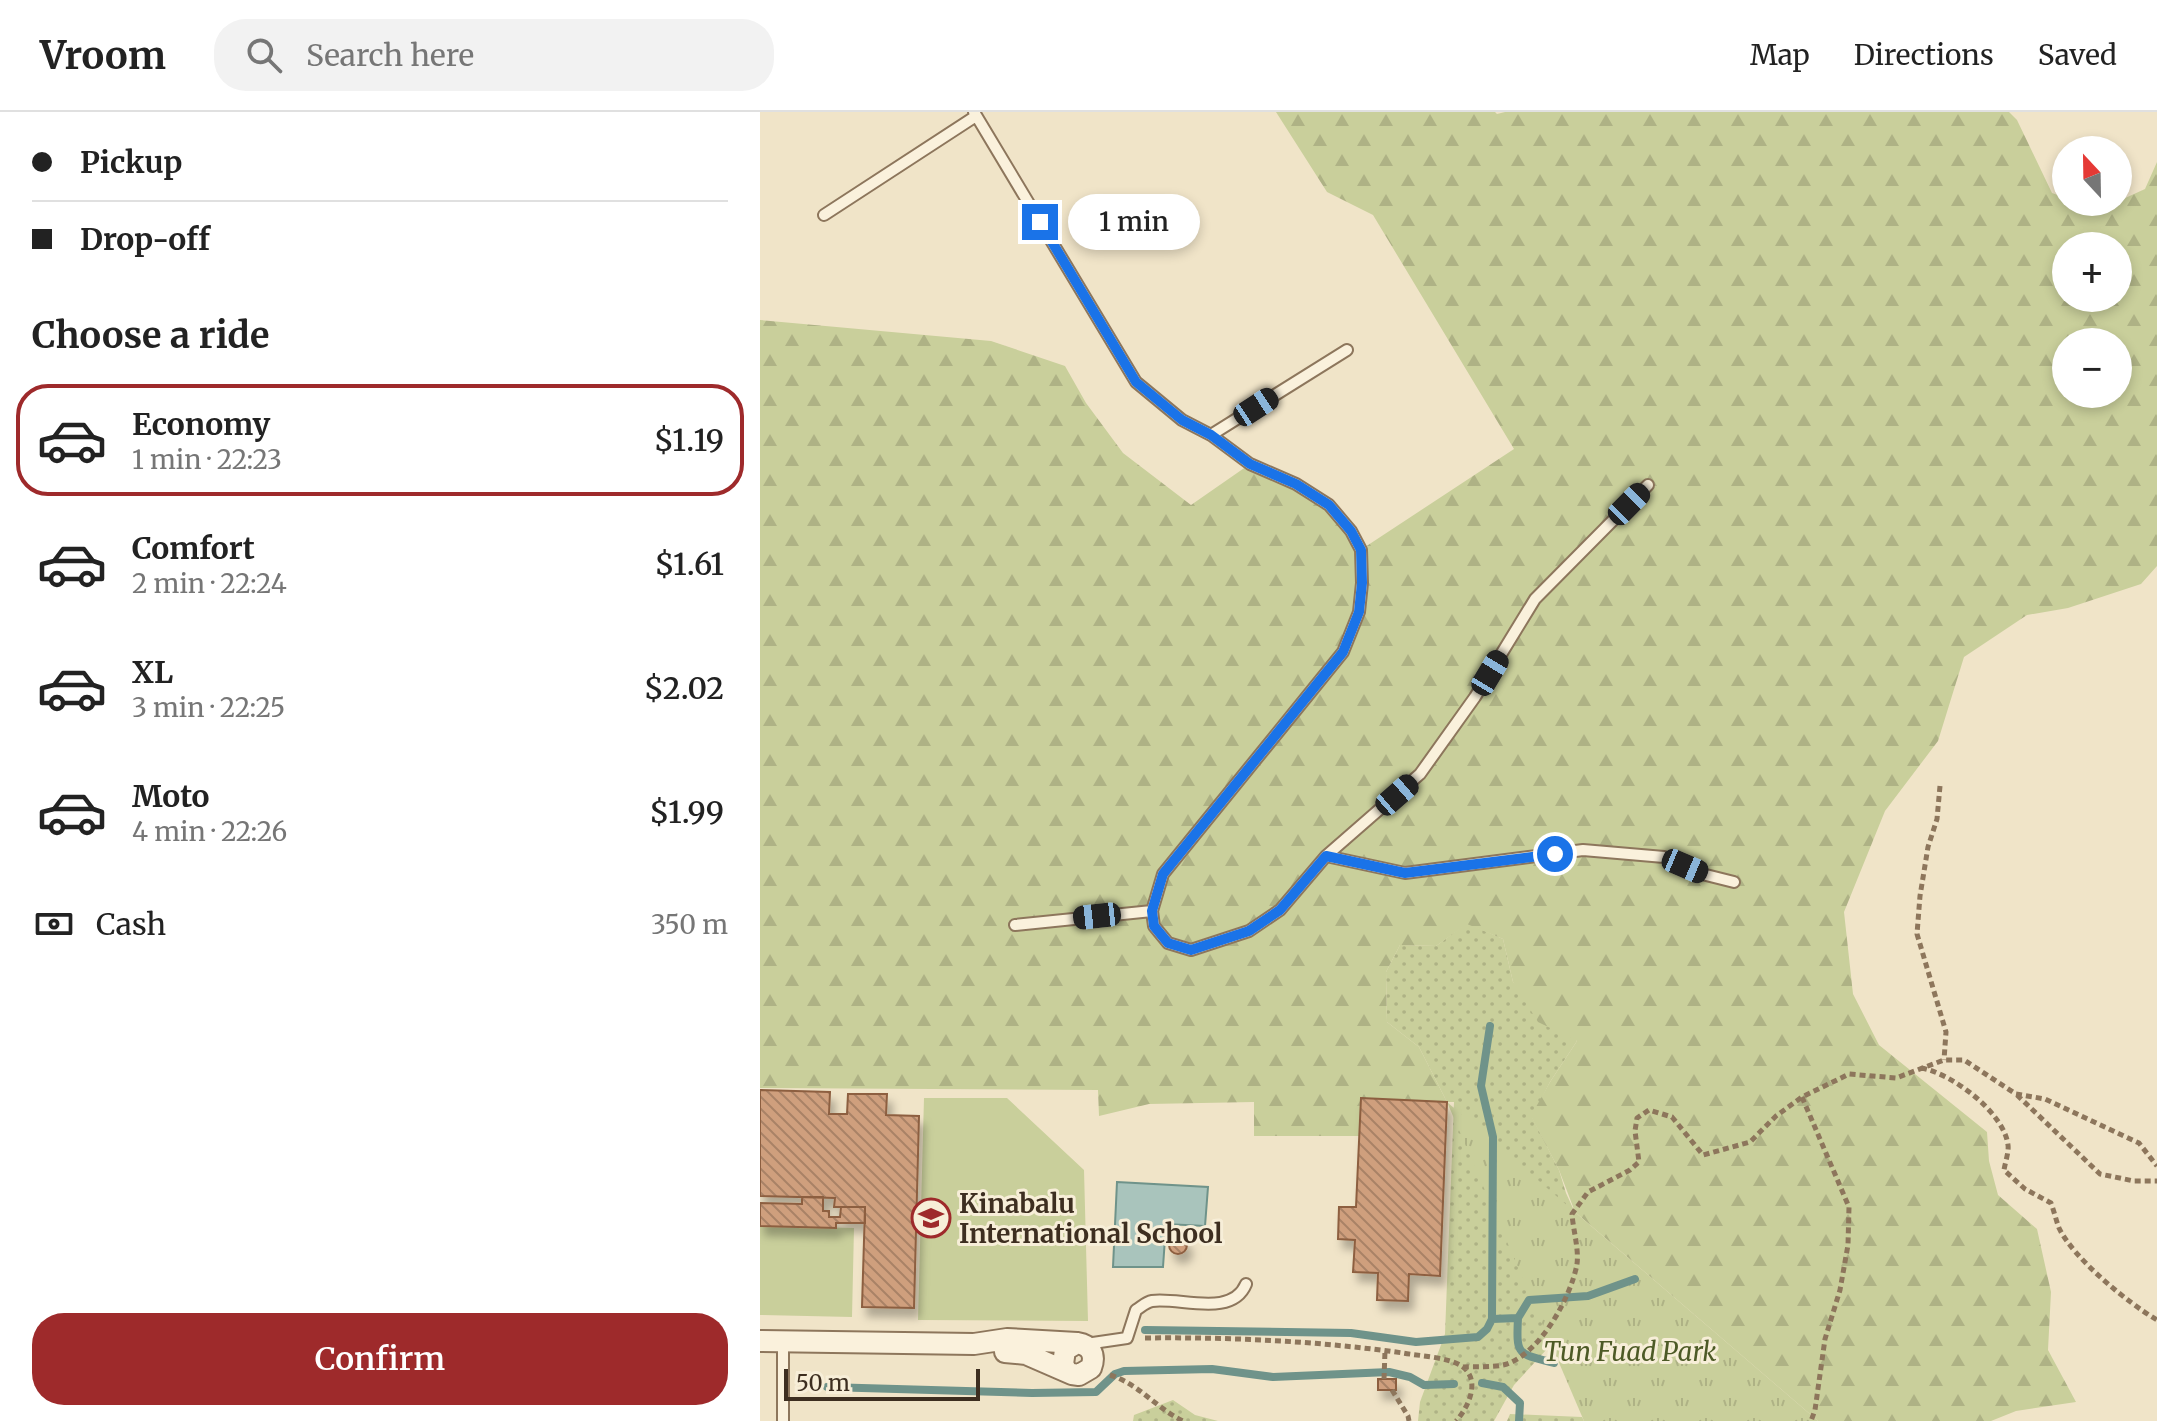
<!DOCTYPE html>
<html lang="en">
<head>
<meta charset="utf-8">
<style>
	body { margin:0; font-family:Merriweather,serif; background:#f2f2f2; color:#222; height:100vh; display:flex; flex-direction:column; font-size:30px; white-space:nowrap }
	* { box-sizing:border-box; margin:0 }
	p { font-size:26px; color:#767676 }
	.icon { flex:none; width:44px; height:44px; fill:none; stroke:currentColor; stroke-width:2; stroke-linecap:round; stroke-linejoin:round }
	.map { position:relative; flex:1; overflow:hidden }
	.panel { display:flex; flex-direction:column; background:#fff; width:760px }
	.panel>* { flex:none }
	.guide { display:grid; align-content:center; height:176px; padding:0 32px; background:#fff }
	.needle { width:52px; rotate:338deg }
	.buttons { position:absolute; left:1292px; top:24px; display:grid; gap:16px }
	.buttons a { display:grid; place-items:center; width:80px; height:80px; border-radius:50%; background:#fff; box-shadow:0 4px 12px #0003; font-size:40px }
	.scale { position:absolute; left:24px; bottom:20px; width:196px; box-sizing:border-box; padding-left:8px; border:4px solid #3d2e20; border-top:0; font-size:22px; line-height:28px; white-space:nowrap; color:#3d2e20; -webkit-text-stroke:6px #f7eed8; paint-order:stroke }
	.end { position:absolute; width:36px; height:36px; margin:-18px; border:10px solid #1a73e8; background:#fff; box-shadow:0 0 0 4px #fff }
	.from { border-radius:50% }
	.bubble { position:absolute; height:56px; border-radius:28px; background:#fff; box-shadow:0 4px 12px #0003; font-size:26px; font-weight:600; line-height:56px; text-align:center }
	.car { position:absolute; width:24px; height:48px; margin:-24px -12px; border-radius:10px; box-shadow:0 0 6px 2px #0007; background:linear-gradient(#222 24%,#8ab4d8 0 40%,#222 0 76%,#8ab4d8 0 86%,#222 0) }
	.guide b { display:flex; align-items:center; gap:28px; height:76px; font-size:30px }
	.guide b+b { border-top:2px solid #e0e0e0 }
	.guide i { width:20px; height:20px; background:#222 }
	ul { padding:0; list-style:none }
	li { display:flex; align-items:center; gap:24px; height:112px; margin:0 16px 12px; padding:0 16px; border:4px solid transparent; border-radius:32px }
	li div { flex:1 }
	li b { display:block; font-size:30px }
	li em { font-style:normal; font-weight:600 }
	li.active { border-color:#9e2a2b }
	li>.icon { width:72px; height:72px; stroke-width:1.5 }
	h2 { padding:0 32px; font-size:36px; line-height:96px }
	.pay { display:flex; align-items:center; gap:20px; height:88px; padding:0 32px; font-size:30px }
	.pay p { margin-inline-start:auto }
	.button { display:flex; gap:16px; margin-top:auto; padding:16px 32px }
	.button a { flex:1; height:92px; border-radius:32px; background:#9e2a2b; color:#fff; font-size:32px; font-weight:600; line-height:92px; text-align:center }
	header { display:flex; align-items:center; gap:48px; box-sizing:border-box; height:112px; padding:0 40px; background:#fff; border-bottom:2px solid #e0e0e0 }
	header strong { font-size:38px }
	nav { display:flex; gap:44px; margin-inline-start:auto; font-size:28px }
	.search { width:560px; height:72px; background:#f2f2f2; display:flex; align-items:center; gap:20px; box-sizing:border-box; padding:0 28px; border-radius:32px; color:#767676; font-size:30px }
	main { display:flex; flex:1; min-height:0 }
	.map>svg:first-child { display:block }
</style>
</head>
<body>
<header>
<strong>Vroom</strong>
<div class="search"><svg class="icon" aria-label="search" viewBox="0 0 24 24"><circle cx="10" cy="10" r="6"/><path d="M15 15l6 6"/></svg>Search here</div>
<nav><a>Map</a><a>Directions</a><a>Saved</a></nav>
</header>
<main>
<section class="panel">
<div class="guide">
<b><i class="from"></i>Pickup</b>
<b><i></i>Drop-off</b>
</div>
<h2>Choose a ride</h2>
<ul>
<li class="active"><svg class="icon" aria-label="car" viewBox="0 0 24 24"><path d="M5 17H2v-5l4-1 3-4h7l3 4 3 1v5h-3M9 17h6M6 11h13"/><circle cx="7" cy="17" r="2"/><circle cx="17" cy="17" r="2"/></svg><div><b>Economy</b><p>1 min · 22:23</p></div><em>$1.19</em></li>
<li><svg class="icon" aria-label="car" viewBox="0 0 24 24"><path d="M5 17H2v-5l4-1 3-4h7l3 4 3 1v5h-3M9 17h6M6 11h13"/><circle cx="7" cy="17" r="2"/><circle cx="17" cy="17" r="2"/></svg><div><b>Comfort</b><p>2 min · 22:24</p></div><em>$1.61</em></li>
<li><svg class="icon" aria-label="car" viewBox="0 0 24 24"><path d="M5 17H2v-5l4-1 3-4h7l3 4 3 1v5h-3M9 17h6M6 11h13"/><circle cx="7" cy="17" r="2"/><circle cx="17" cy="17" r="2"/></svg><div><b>XL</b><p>3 min · 22:25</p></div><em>$2.02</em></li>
<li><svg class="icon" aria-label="car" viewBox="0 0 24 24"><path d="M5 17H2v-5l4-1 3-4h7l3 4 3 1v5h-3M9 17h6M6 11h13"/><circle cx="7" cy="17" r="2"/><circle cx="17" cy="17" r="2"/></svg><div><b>Moto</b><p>4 min · 22:26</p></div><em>$1.99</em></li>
</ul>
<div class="pay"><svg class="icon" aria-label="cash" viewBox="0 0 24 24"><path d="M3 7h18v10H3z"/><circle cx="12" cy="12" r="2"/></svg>Cash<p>350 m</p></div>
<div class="button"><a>Confirm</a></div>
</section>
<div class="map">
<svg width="1397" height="1309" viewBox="0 0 1397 1309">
	<defs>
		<pattern id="grass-dots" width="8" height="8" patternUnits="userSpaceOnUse" patternTransform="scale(2)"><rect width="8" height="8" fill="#c9cf9b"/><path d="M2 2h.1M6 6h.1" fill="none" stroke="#aeb285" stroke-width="1.8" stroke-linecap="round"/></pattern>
		<pattern id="forest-firs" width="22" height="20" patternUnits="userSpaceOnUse" patternTransform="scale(2)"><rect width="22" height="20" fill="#c9cf9b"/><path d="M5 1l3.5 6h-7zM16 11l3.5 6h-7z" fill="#aeb285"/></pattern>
		<pattern id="park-tufts" width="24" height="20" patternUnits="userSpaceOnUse" patternTransform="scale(2)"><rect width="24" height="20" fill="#c9cf9b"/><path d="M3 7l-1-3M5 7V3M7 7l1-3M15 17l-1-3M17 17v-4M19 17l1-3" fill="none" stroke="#aeb285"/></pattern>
		<pattern id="building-back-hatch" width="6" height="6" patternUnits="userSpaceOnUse" patternTransform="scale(2)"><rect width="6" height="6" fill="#cf9f7d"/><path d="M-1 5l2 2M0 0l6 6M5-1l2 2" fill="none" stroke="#a98266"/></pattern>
		<filter id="shadow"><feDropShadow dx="5" dy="9" stdDeviation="4" flood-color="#0004"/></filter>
	</defs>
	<rect width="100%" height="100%" fill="#f0e4c8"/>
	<path fill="url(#grass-dots)" d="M 707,811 L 743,827 L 753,870 L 817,929 L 790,970 L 772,1005 L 799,1058 L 806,1081 L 827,1127 L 809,1213 L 754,1273 L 734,1309 L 658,1309 L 660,1290 L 685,1222 L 694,990 L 687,990 L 659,935 L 627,910 L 626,860 L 640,833 L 676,834 Z
		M 413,1288 L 435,1303 L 458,1309 L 373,1309 L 374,1303 Z
		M 750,1302 L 822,1305 L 824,1309 L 747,1309 Z"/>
	<path fill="url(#forest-firs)" fill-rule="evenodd" d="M 516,0 L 735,0 L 737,2 L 745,0 L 1249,0 L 1257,8 L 1292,81 L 1306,86 L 1306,90 L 1319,90 L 1341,97 L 1385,77 L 1397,50 L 1397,454 L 1381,472 L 1308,496 L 1267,503 L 1204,545 L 1178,629 L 1125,699 L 1084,800 L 1093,882 L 1119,933 L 1227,1020 L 1229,1049 L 1238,1083 L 1277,1117 L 1291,1180 L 1288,1238 L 1316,1290 L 1256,1299 L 1231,1309 L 1058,1309 L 815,1100 L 799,1058 L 771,1004 L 790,970 L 817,929 L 778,910 L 753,870 L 743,827 L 707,812 L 676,834 L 640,833 L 626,860 L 627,910 L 659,935 L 687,990 L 601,986 L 599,1024 L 494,1024 L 494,990 L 389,992 L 339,1004 L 338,978 L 0,976 L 0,208 L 231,229 L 305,254 L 326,291 L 363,341 L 431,393 L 490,352 L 569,393 L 602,437 L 754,337 L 613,103 L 567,80 ZM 1306,134 L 1358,134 L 1358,186 L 1306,186 ZM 1306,230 L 1358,230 L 1358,282 L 1306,282 Z"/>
	<path fill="url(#park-tufts)" d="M 687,990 L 1058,1309 L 824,1309 Z"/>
	<path fill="#c9cf9b" d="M 164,986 L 247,986 L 324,1058 L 328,1209 L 158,1208 Z
		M 0,1114 L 94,1116 L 92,1205 L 0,1203 Z"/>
	<path fill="#a9c4bc" stroke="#6f938a" stroke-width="2" d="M 357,1070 L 448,1075 L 445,1114 L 406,1112 L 403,1155 L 353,1155 Z"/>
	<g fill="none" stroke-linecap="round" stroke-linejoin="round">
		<path stroke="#6f938a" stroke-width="8" d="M 730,914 L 721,974 L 733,1025 L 732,1207
			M 758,1206 C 756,1245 758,1241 794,1251
			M 385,1218 L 591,1221 L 656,1230 L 718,1225 L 727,1217 L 732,1207 L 758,1206 L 769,1188 L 828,1184 L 875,1167
			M 722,1271 L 743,1275 L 760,1291 L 759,1309
			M 67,1275 L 272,1281 L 336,1280 L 355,1262 L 364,1259 L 452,1257 L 513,1265 L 629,1260 L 650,1265 L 664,1273 L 694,1272"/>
	</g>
	<path fill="url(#building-back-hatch)" stroke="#8d5f41" stroke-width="2" filter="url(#shadow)" d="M 0,978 L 70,980 L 69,1002 L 87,1002 L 88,982 L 127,982 L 126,1003 L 159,1004 L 154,1196 L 102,1195 L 105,1095 L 74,1095 L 75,1086 L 0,1084 Z
		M 601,986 L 687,990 L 680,1164 L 649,1162 L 648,1189 L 617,1188 L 618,1161 L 593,1160 L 595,1128 L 578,1127 L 579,1095 L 596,1095 Z
		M 42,1085 L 63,1085 L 63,1099 L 69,1099 L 69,1105 L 80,1105 L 81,1095 L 105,1095 L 105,1111 L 76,1111 L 76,1116 L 0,1114 L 0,1091 L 42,1092 Z
		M409 1133a9 9 0 1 1 18 0a9 9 0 1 1-18 0Z
		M 618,1267 L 636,1267 L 636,1278 L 618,1278 Z"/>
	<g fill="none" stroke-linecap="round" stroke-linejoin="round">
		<g stroke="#8d765c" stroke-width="14">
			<path id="service" d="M 214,0 L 376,270 L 422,308 L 451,323 L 490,352 L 536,372 L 569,393 L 591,419 L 601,438 L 602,471 L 599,500 L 583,540 L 403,762 L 392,799 L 394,814 L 408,831 L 431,838 L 489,819 L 520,798 L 566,744 L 660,662 L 715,585 L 775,487 L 888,373
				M 64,103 L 216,4
				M 451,323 L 587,238
				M 566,744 L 645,761 L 823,738 L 904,745 L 946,763 L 974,770
				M 255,813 L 392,799
				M 326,1232 L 367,1226 L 376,1198 C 381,1195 386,1190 392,1189 C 420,1185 472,1206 486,1172
				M 23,1309 L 23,1228"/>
		</g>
		<g stroke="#8d765c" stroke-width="24">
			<path id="minor" d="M 0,1229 L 214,1232 L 247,1227 L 317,1231
				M 245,1240 L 266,1242 L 312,1262 L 319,1263 L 331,1256 C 336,1243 331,1233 317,1231 L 305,1238 L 303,1252 L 306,1258"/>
		</g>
		<path stroke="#8d765c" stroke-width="5" stroke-dasharray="6 4" stroke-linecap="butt" d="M 1180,674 L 1177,707 L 1168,735 L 1160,784 L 1157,822 L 1186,920 L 1184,948
			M 1161,956 C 1191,961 1244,1000 1248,1033 C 1249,1040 1245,1051 1244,1058 L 1265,1077 L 1291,1091 C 1294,1099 1296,1108 1299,1116 C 1314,1147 1368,1191 1397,1208
			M 1257,983 L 1340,1062 L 1374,1069 L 1397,1069
			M 1042,985 L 1089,1095 L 1088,1133 L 1080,1178 L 1065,1227 L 1055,1298 L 1051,1309
			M 385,1226 C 472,1225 557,1229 643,1241 C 659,1244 690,1245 703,1255 C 721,1269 708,1296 696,1309
			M 703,1255 C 716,1254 734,1256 747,1252 C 781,1240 811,1185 817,1152 C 819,1137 813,1117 812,1102 L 828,1080 L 870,1058 L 879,1050 L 875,1019 L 877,1006 L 889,998 L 912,1005 L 943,1043 L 990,1030 L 1016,1004 L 1042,985 L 1089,962 L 1136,966 L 1184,948 L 1204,948 L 1256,982 L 1285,987 L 1379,1031 L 1397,1054
			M 350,1263 C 379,1272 396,1296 423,1309
			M 624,1267 L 625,1239
			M 632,1278 L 648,1304 L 649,1309"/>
		<use href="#service" stroke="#faf1dc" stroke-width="10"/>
		<use href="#minor" stroke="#faf1dc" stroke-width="20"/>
	</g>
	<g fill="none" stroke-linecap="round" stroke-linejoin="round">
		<path stroke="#1a73e8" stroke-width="10" d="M 280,110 L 376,270 L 422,308 L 451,323 L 490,352 L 536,372 L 569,393 L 591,419 L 601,438 L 602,471 L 599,500 L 583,540 L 403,762 L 392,799 L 394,814 L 408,831 L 431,838 L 489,819 L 520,798 L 566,744 L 645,761 L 795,742"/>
	</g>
	<defs>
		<g id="school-ring" transform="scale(2)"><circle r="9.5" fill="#f7eed8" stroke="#9e2a2b" stroke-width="1.5"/><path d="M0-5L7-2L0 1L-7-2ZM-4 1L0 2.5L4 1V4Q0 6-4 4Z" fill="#9e2a2b"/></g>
	</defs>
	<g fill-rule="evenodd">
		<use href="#school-ring" x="171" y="1106"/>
	</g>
	<g text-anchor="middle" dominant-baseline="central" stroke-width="6" stroke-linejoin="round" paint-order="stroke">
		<g font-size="26" font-weight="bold" fill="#3d2e20" stroke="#f7eed8" text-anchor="start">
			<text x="199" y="1091">Kinabalu<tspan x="199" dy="30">International School</tspan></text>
		</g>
		<g font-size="26" font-style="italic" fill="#4d5a26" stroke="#f7eed8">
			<text x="870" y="1239">Tun Fuad Park</text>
		</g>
	</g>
</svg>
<div class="buttons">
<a><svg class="needle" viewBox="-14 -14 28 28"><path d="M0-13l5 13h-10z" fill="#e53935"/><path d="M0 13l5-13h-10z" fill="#767676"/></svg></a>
<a>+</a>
<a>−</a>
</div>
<div class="scale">50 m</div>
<i class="end from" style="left:795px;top:742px"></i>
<i class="end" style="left:280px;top:110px"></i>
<div class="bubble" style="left:308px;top:82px;width:132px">1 min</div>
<i class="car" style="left:496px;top:295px;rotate:57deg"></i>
<i class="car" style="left:869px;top:392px;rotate:45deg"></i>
<i class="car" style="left:730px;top:561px;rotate:31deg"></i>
<i class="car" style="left:637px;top:683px;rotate:49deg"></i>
<i class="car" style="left:925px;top:754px;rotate:113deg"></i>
<i class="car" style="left:337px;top:804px;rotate:264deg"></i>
</div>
</main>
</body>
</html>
